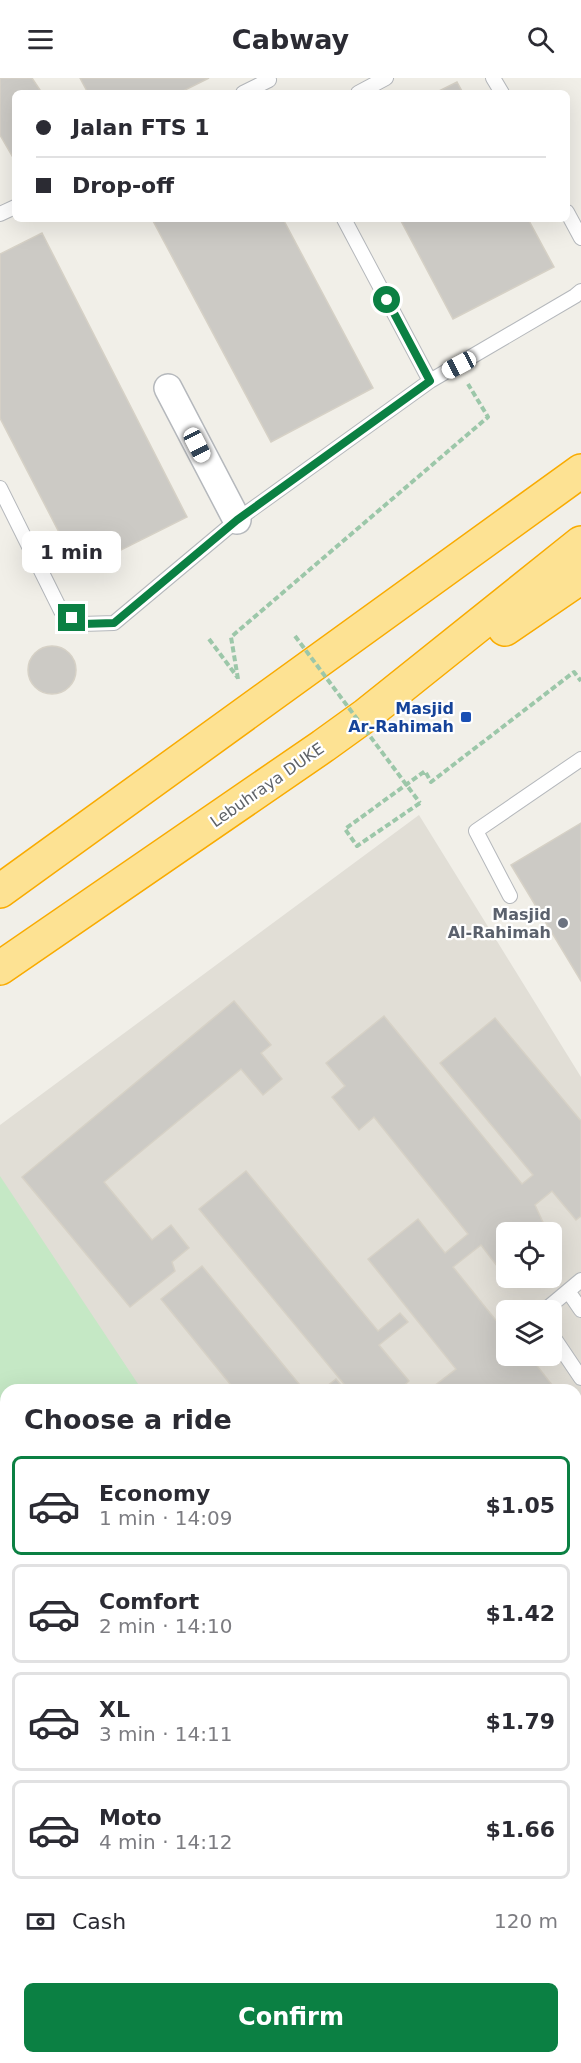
<!DOCTYPE html>
<html lang="en">
<head>
<meta charset="utf-8">
<style>
	body { margin:0; font-family:"DejaVu Sans",sans-serif; background:#f7f7f7; color:#2b2b33; height:100vh; display:flex; flex-direction:column; font-size:22px; white-space:nowrap }
	* { box-sizing:border-box; margin:0 }
	p { font-size:20px; color:#7c7c81 }
	.icon { flex:none; width:33px; height:33px; fill:none; stroke:currentColor; stroke-width:2; stroke-linecap:round; stroke-linejoin:round }
	.map { position:relative; flex:1; overflow:hidden }
	.drawer { position:absolute; left:0px; top:1306px; width:582px; height:680px; display:flex; flex-direction:column; background:#fff; border-radius:18px 18px 0 0; box-shadow:0 6px 24px #0002 }
	.drawer>* { flex:none }
	.banner { position:absolute; left:12px; top:12px; width:558px; height:132px; border-radius:9px; box-shadow:0 6px 24px #0002; display:grid; align-content:center; height:132px; padding:0 24px; background:#fff }
	.fabs { position:absolute; left:496px; top:1144px; display:grid; gap:12px }
	.fabs a { display:grid; place-items:center; width:66px; height:66px; border-radius:9px; background:#fff; box-shadow:0 6px 24px #0002; font-size:30px }
	.end { position:absolute; width:27px; height:27px; margin:-14px; border:8px solid #0b8043; background:#fff; box-shadow:0 0 0 3px #fff }
	.from { border-radius:50% }
	.bubble { position:absolute; height:42px; border-radius:9px; background:#fff; box-shadow:0 6px 24px #0002; font-size:20px; font-weight:700; line-height:42px; text-align:center }
	.car { position:absolute; width:18px; height:36px; margin:-18px -9px; border-radius:8px; box-shadow:0 0 4px 2px #0007; background:linear-gradient(#fff 24%,#345 0 40%,#fff 0 76%,#345 0 86%,#fff 0) }
	.banner b { display:flex; align-items:center; gap:21px; height:57px; font-size:22px }
	.banner b+b { border-top:2px solid #e1e1e2 }
	.banner i { width:15px; height:15px; background:#2b2b33 }
	ul { padding:0; list-style:none }
	li { display:flex; align-items:center; gap:18px; height:99px; margin:0 12px 9px; padding:0 12px; border:3px solid #e1e1e2; border-radius:9px }
	li div { flex:1 }
	li b { display:block; font-size:22px }
	li em { font-style:normal; font-weight:700 }
	li.on { border-color:#0b8043 }
	li>.icon { width:54px; height:54px; stroke-width:1.5 }
	h2 { padding:0 24px; font-size:27px; line-height:72px }
	.pay { display:flex; align-items:center; gap:15px; height:66px; padding:0 24px; font-size:22px }
	.pay p { margin-inline-start:auto }
	.primary-button { display:flex; gap:12px; margin-top:auto; padding:12px 24px }
	.primary-button a { flex:1; height:69px; border-radius:9px; background:#0b8043; color:#fff; font-size:24px; font-weight:700; line-height:69px; text-align:center }
	header { display:flex; justify-content:space-between; align-items:center; height:78px; padding:0 24px; background:#fff; font-size:27px; font-weight:700 }
	.map>svg:first-child { display:block }
</style>
</head>
<body>
<header><svg class="icon" aria-label="menu" viewBox="0 0 24 24"><path d="M4 6h16M4 12h16M4 18h16"/></svg>Cabway<svg class="icon" aria-label="search" viewBox="0 0 24 24"><circle cx="10" cy="10" r="6"/><path d="M15 15l6 6"/></svg></header>
<div class="map">
<svg width="581" height="1985" viewBox="0 0 581 1985">
	<rect width="100%" height="100%" fill="#f1efe8"/>
	<path fill="#e1ded6" fill-rule="evenodd" d="M 419,737 L 581,999 L 581,1681 L 576,1684 L 576,1312 L 6,1312 L 6,1980 L 18,1980 L 8,1985 L 0,1985 L 0,1047 ZM 507,1155 L 552,1155 L 552,1200 L 507,1200 ZM 507,1233 L 552,1233 L 552,1278 L 507,1278 Z"/>
	<path fill="#c5e8c5" d="M 0,1098 L 142,1312 L 6,1312 L 6,1879 L 0,1882 Z
		M 581,1837 L 581,1985 L 359,1985 L 367,1980 L 576,1980 L 576,1841 Z"/>
	<path fill="#cccac5" stroke="#d6d1c6" stroke-width="1.5" d="M 0,0 L 32,0 L 42,15 L 15,15 L 15,83 L 0,57 Z
		M 80,0 L 209,0 L 179,15 L 88,15 Z
		M 457,4 L 463,15 L 435,15 Z
		M 152,141 L 283,141 L 373,310 L 271,364 Z
		M 400,141 L 528,141 L 554,189 L 453,241 Z
		M 42,155 L 187,439 L 79,493 L 0,340 L 0,176 Z
		M28 592a24 24 0 1 1 48 0a24 24 0 1 1-48 0Z
		M 581,745 L 581,903 L 511,787 Z
		M 234,923 L 271,967 L 261,975 L 282,1001 L 263,1017 L 241,991 L 104,1104 L 152,1162 L 171,1147 L 189,1170 L 172,1184 L 175,1193 L 130,1229 L 22,1099 Z
		M 384,938 L 522,1106 L 533,1097 L 440,985 L 495,940 L 581,1043 L 581,1138 L 576,1142 L 552,1113 L 535,1127 L 548,1155 L 507,1155 L 507,1201 L 481,1167 L 453,1189 L 507,1256 L 507,1278 L 542,1278 L 534,1284 L 556,1312 L 429,1312 L 456,1291 L 368,1181 L 418,1141 L 445,1175 L 468,1156 L 374,1039 L 359,1052 L 332,1019 L 345,1008 L 326,985 Z
		M 246,1093 L 378,1253 L 400,1235 L 408,1244 L 379,1267 L 409,1303 L 399,1312 L 349,1312 L 199,1131 Z
		M 202,1188 L 304,1312 L 235,1312 L 161,1221 Z
		M 336,1301 L 345,1312 L 322,1312 Z
		M 576,1337 L 581,1343 L 581,1426 L 576,1430 Z
		M 581,1455 L 581,1544 L 576,1548 L 576,1459 Z
		M 581,1607 L 581,1649 L 576,1642 L 576,1611 Z"/>
	<g fill="none" stroke-linecap="round" stroke-linejoin="round">
		<g stroke="#b5b8bc" stroke-width="16">
			<path id="lane" d="M 493,0 L 502,15
				M 243,15 L 269,2
				M 358,15 L 386,0
				M 567,134 L 581,160
				M 0,136 L 15,129
				M 344,141 L 430,303
				M 0,410 L 61,533 L 82,546 L 114,545 L 237,442 L 430,303 L 575,218 L 581,213
				M 510,818 L 476,753 L 581,681
				M 568,1213 L 581,1232
				M 544,1233 L 581,1202
				M 552,1257 L 581,1300
				M 576,1589 L 581,1586"/>
		</g>
		<g stroke="#b5b8bc" stroke-width="30">
			<path id="street" d="M 168,310 L 237,442"/>
		</g>
		<g stroke="#f9ab00" stroke-width="36">
			<path id="highway" d="M 505,551 L 581,499
				M 0,813 L 581,393
				M 0,890 L 323,668 L 366,637 L 581,465"/>
		</g>
		<path stroke="#9cc7a9" stroke-width="4" stroke-dasharray="6 3" stroke-linecap="butt" d="M 209,561 L 238,600
			M 238,601 L 231,559 L 488,339 L 468,306
			M 420,725 L 357,768 L 345,751 L 425,693 L 431,704 L 574,594 L 581,603"/>
		<use href="#lane" stroke="#fff" stroke-width="14"/>
		<use href="#street" stroke="#fff" stroke-width="27"/>
		<use href="#highway" stroke="#fde293" stroke-width="33"/>
		<path stroke="#9cc7a9" stroke-width="4" stroke-dasharray="6 3" stroke-linecap="butt" d="M 295,558 L 420,725"/>
	</g>
	<g fill="none" stroke-linecap="round" stroke-linejoin="round">
		<path stroke="#0b8043" stroke-width="8" d="M 72,540 L 82,546 L 114,545 L 237,442 L 430,303 L 387,222"/>
	</g>
	<rect fill="#1a4fb4" stroke="#fff" stroke-width="2" x="460" y="633" width="12" height="12" rx="3"/>
	<circle fill="#6b7280" stroke="#fff" stroke-width="2" cx="563" cy="845" r="6"/>
	<g text-anchor="middle" dominant-baseline="central" stroke-width="4.5" stroke-linejoin="round" paint-order="stroke">
		<g font-size="16" font-weight="bold" fill="#164399" stroke="#fff" text-anchor="end">
			<text x="454" y="630">Masjid<tspan x="454" dy="18">Ar-Rahimah</tspan></text>
		</g>
		<g font-size="16" fill="#5f6368" stroke="#fff">
			<text transform="translate(267 707) rotate(-35)">Lebuhraya DUKE</text>
		</g>
		<g font-size="16" font-weight="bold" fill="#5b616d" stroke="#fff" text-anchor="end">
			<text x="551" y="836">Masjid<tspan x="551" dy="18">Al-Rahimah</tspan></text>
		</g>
	</g>
</svg>
<div class="fabs">
<a><svg class="icon" aria-label="locate" viewBox="0 0 24 24"><circle cx="12" cy="12" r="6"/><path d="M12 2v4M12 18v4M2 12h4M18 12h4"/></svg></a>
<a><svg class="icon" aria-label="layers" viewBox="0 0 24 24"><path d="M12 4l9 5-9 5-9-5zM3 14l9 5 9-5"/></svg></a>
</div>
<i class="end from" style="left:387px;top:222px"></i>
<i class="end" style="left:72px;top:540px"></i>
<div class="bubble" style="left:22px;top:453px;width:99px">1 min</div>
<i class="car" style="left:459px;top:287px;rotate:242deg"></i>
<i class="car" style="left:197px;top:367px;rotate:153deg"></i>
<div class="banner">
<b><i class="from"></i>Jalan FTS 1</b>
<b><i></i>Drop-off</b>
</div>
<section class="drawer">
<h2>Choose a ride</h2>
<ul>
<li class="on"><svg class="icon" aria-label="car" viewBox="0 0 24 24"><path d="M5 17H2v-5l4-1 3-4h7l3 4 3 1v5h-3M9 17h6M6 11h13"/><circle cx="7" cy="17" r="2"/><circle cx="17" cy="17" r="2"/></svg><div><b>Economy</b><p>1 min · 14:09</p></div><em>$1.05</em></li>
<li><svg class="icon" aria-label="car" viewBox="0 0 24 24"><path d="M5 17H2v-5l4-1 3-4h7l3 4 3 1v5h-3M9 17h6M6 11h13"/><circle cx="7" cy="17" r="2"/><circle cx="17" cy="17" r="2"/></svg><div><b>Comfort</b><p>2 min · 14:10</p></div><em>$1.42</em></li>
<li><svg class="icon" aria-label="car" viewBox="0 0 24 24"><path d="M5 17H2v-5l4-1 3-4h7l3 4 3 1v5h-3M9 17h6M6 11h13"/><circle cx="7" cy="17" r="2"/><circle cx="17" cy="17" r="2"/></svg><div><b>XL</b><p>3 min · 14:11</p></div><em>$1.79</em></li>
<li><svg class="icon" aria-label="car" viewBox="0 0 24 24"><path d="M5 17H2v-5l4-1 3-4h7l3 4 3 1v5h-3M9 17h6M6 11h13"/><circle cx="7" cy="17" r="2"/><circle cx="17" cy="17" r="2"/></svg><div><b>Moto</b><p>4 min · 14:12</p></div><em>$1.66</em></li>
</ul>
<div class="pay"><svg class="icon" aria-label="cash" viewBox="0 0 24 24"><path d="M3 7h18v10H3z"/><circle cx="12" cy="12" r="2"/></svg>Cash<p>120 m</p></div>
<div class="primary-button"><a>Confirm</a></div>
</section>
</div>
</body>
</html>
